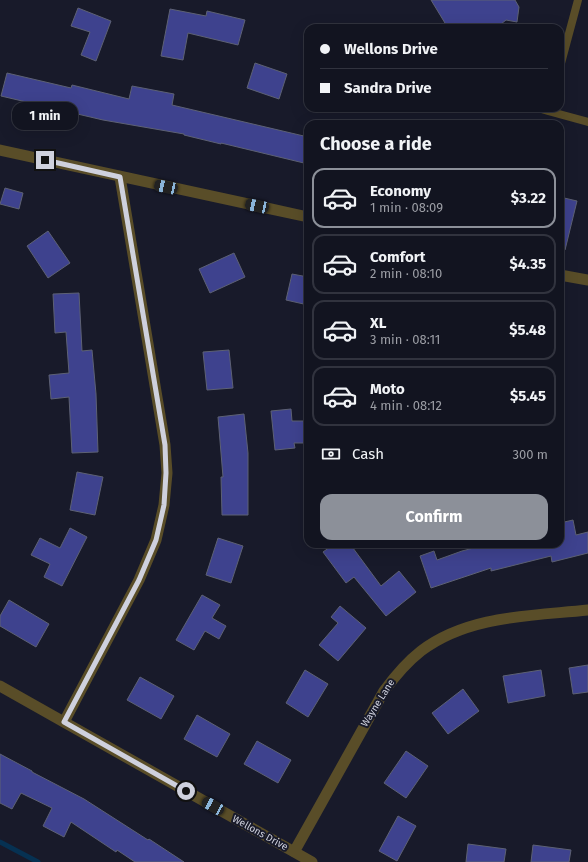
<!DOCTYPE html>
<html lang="en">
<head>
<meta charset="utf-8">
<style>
	body { margin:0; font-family:"Fira Sans",sans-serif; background:#1b1d29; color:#f1f3f6; height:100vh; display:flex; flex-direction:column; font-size:15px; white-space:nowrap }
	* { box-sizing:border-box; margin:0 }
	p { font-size:13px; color:#9c9ea5 }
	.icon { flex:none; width:22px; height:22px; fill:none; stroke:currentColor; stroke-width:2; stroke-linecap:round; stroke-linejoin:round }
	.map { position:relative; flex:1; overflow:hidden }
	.panel { position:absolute; left:304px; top:120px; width:260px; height:428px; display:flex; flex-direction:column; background:#121420; border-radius:12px; box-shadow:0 4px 16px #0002,0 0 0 1px #31333e }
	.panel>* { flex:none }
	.guide { position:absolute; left:304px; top:24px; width:260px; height:88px; border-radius:12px; box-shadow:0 4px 16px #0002,0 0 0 1px #31333e; display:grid; align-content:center; height:88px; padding:0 16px; background:#121420 }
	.end { position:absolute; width:18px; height:18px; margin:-9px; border:5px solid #cfd1dd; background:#111; box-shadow:0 0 0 2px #111 }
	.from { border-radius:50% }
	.bubble { position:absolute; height:28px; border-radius:12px; background:#121420; box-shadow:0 4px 16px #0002,0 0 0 1px #31333e; font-size:13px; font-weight:700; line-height:28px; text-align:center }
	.car { position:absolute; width:12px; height:24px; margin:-12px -6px; border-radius:5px; box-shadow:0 0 3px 1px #0007; background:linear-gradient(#222 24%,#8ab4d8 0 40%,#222 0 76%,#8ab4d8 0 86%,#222 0) }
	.guide b { display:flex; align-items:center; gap:14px; height:38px; font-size:15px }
	.guide b+b { border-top:1px solid #31333e }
	.guide i { width:10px; height:10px; background:#f1f3f6 }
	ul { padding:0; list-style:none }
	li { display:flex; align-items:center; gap:12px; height:60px; margin:0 8px 6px; padding:0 8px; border:2px solid #31333e; border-radius:12px }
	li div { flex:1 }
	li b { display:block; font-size:15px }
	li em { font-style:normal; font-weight:700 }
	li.active { border-color:#8c9099 }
	li>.icon { width:36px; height:36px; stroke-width:1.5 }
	h2 { padding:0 16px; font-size:18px; line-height:48px }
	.pay { display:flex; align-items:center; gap:10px; height:44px; padding:0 16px; font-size:15px }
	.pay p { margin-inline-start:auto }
	.action { display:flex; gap:8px; margin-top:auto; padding:8px 16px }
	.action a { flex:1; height:46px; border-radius:12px; background:#8c9099; color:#fff; font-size:16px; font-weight:700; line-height:46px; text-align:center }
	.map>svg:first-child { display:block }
</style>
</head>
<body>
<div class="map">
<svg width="588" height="862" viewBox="0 0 588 862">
	<rect width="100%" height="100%" fill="#181a2a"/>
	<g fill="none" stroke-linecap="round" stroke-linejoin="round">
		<path stroke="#063152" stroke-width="5" d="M 0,842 L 38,862"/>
	</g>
	<path fill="#3e428e" stroke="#5d6174" d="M 431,0 L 515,0 L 519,7 L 517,22 L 506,20 L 496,28 L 448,28 Z
		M 78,8 L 111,21 L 96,61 L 81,55 L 90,32 L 71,26 Z
		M 170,9 L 206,16 L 207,11 L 245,20 L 238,45 L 188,33 L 183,60 L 161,56 Z
		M 255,63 L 287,74 L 279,99 L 247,88 Z
		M 7,73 L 71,88 L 72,85 L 129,99 L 132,86 L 174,94 L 172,105 L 308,137 L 308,164 L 221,143 L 221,144 L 184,135 L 184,134 L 103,120 L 1,96 Z
		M 5,188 L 23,193 L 19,209 L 0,204 Z
		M 560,197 L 577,201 L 565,250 L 560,249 Z
		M 48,231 L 70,263 L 48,278 L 27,246 Z
		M 234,253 L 245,277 L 210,293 L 199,269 Z
		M 292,274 L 308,277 L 308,305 L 286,300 Z
		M 79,293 L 82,351 L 92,350 L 96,394 L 98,452 L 72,453 L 69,397 L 51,399 L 49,375 L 69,373 L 66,332 L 55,333 L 53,294 Z
		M 229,350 L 233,388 L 207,390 L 203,352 Z
		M 291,409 L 292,421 L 308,421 L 308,443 L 294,443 L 295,448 L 275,450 L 271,411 Z
		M 244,414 L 248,453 L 248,515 L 222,515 L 221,477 L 223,477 L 218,417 Z
		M 77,472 L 103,477 L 95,515 L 70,510 Z
		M 573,520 L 576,535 L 588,532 L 588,553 L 552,562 L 551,556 L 491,571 L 491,568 L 431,588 L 420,556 L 434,551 L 437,560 L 462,551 L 489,544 L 560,544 L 560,523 Z
		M 70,528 L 87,537 L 62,586 L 44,577 L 50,564 L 31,555 L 40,538 L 60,548 Z
		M 218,538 L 243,546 L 231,583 L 206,575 Z
		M 334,544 L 350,544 L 381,586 L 399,571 L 416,592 L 386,616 L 354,577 L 346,583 L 323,552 Z
		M 202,595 L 220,605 L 212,618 L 226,626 L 219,639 L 205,631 L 194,650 L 176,640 Z
		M 9,600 L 49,624 L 36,647 L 0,626 L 0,616 Z
		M 340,606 L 366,628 L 338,661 L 319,645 L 338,623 L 331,617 Z
		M 588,665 L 588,692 L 573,694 L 569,668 Z
		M 305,670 L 328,684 L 308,717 L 286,703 Z
		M 541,670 L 545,696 L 508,703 L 503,676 Z
		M 140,677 L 174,696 L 161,719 L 127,700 Z
		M 463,689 L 479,711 L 448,734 L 432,713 Z
		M 197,715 L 230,734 L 217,757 L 184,739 Z
		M 257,741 L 291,760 L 278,783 L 244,764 Z
		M 406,751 L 428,766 L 406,798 L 384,783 Z
		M 0,754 L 32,771 L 32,772 L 84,799 L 148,840 L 149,839 L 184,862 L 135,862 L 117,850 L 116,852 L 71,822 L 64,837 L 43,826 L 52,808 L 21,793 L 12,809 L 0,803 Z
		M 398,816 L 416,826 L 397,861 L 379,851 Z
		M 468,844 L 506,849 L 504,862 L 466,862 Z
		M 533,845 L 571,850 L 569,862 L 531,862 Z"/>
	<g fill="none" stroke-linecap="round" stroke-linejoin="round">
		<path stroke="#594d28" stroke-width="8" d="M 560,67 L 578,0
			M 538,108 L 548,111
			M 549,108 L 548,111 L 588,122"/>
		<path stroke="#594d28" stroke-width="11" d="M 0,150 L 308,217
			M 560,275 L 588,280
			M 0,686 L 312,862
			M 64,722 L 139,580 L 156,540 L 164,505 L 167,473 L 165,445 L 120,177
			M 294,852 L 384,691 C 395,676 407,662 421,651 C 468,615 532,616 588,610"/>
	</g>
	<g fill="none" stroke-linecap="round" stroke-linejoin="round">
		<path stroke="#cfd1dd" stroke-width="5" d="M 45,160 L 120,177 L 165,445 L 166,473 L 164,505 L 156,540 L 139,580 L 64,722 L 186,791"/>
	</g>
	<g text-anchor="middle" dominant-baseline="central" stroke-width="4" stroke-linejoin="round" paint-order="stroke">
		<g font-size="10" fill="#cfd1dd" stroke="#181a2a">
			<text transform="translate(378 703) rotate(-58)">Wayne Lane</text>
			<text transform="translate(260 833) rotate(29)">Wellons Drive</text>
		</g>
	</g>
</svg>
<i class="end from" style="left:186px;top:791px"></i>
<i class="end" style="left:45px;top:160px"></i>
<div class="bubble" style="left:12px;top:102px;width:66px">1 min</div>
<i class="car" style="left:166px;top:187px;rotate:282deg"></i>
<i class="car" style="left:257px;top:206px;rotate:282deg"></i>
<i class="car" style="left:213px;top:806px;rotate:299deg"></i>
<div class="guide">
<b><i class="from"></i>Wellons Drive</b>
<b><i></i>Sandra Drive</b>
</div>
<section class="panel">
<h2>Choose a ride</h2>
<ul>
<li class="active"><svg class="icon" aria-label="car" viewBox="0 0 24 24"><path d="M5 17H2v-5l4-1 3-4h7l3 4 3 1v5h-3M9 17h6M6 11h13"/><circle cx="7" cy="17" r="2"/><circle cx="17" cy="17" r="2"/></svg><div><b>Economy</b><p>1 min · 08:09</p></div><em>$3.22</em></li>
<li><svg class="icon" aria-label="car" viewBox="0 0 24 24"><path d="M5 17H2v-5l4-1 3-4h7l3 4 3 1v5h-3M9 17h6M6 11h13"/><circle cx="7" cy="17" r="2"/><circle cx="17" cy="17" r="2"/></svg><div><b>Comfort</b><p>2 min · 08:10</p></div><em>$4.35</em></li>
<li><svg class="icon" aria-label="car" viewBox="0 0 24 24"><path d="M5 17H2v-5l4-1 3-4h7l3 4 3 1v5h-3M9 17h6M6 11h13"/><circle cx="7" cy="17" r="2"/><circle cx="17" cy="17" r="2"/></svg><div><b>XL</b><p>3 min · 08:11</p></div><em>$5.48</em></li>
<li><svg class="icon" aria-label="car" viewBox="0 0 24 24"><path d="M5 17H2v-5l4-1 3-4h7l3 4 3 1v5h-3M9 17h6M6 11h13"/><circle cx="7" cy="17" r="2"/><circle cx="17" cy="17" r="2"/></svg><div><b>Moto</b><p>4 min · 08:12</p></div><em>$5.45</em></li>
</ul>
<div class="pay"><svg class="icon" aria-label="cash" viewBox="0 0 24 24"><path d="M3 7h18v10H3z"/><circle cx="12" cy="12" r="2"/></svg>Cash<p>300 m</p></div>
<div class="action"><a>Confirm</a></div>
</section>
</div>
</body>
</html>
